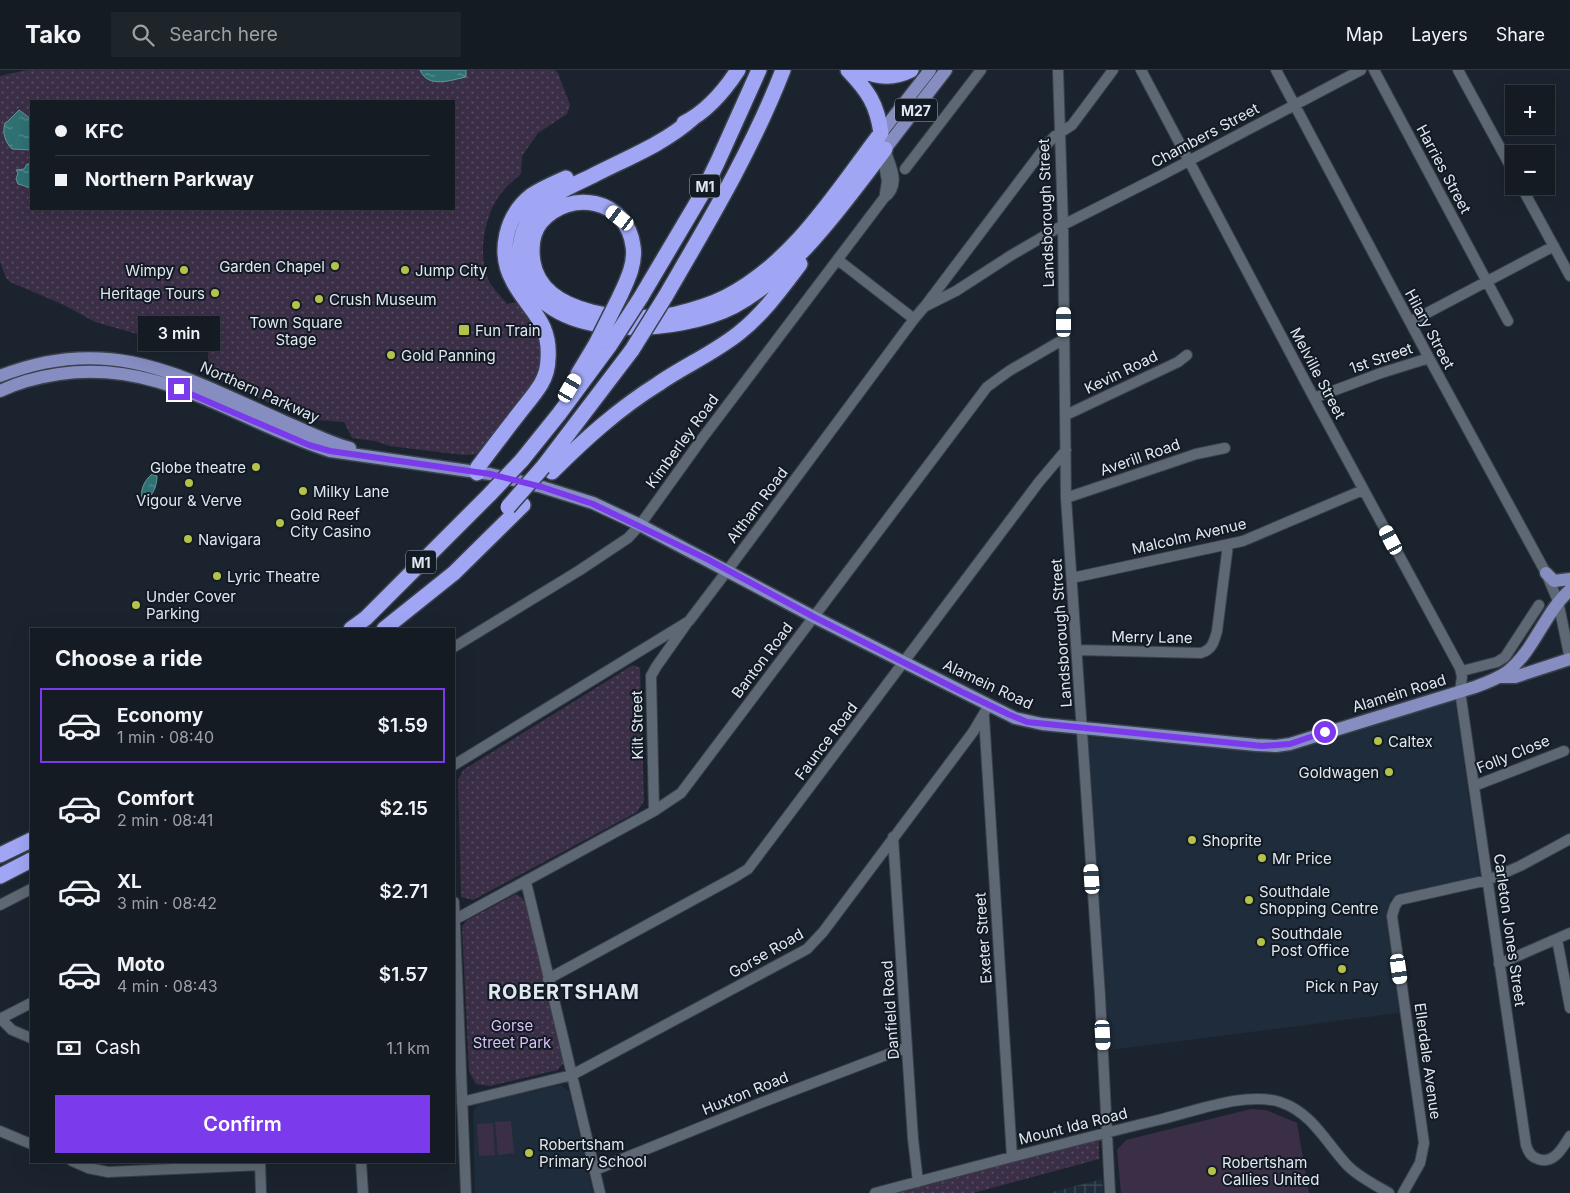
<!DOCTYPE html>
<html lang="en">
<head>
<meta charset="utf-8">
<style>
	body { margin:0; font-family:Inter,sans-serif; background:#1d242a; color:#f1f3f6; height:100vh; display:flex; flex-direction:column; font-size:19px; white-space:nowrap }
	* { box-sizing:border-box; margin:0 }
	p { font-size:16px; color:#9da1a5 }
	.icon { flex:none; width:28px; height:28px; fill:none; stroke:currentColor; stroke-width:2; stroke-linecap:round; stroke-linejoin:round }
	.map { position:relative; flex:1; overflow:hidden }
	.side { position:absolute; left:30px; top:558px; width:425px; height:535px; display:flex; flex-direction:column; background:#141b22; border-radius:0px; box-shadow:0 5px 20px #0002,0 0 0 1px #333940 }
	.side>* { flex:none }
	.guide { position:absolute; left:30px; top:30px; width:425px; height:110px; border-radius:0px; box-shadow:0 5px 20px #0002,0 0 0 1px #333940; display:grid; align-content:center; height:110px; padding:0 25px; background:#141b22 }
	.tools { position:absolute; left:1505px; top:15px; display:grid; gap:10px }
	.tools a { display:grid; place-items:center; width:50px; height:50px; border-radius:0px; background:#141b22; box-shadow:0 5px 20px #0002,0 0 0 1px #333940; font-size:25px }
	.end { position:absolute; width:22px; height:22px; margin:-11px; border:6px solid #7c3aed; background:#fff; box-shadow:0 0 0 2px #fff }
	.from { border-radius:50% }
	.bubble { position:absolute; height:35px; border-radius:0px; background:#141b22; box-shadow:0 5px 20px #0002,0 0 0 1px #333940; font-size:16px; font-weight:600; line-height:35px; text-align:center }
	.car { position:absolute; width:15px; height:30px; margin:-15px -8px; border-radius:6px; box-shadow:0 0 4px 1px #0007; background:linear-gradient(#fff 24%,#345 0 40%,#fff 0 76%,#345 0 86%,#fff 0) }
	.guide b { display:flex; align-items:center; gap:18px; height:48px; font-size:19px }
	.guide b+b { border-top:1px solid #333940 }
	.guide i { width:12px; height:12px; background:#f1f3f6 }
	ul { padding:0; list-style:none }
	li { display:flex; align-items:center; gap:15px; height:75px; margin:0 10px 8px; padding:0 15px; border:2px solid transparent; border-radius:0px }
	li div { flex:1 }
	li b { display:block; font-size:19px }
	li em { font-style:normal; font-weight:600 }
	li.selected { border-color:#7c3aed }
	li>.icon { width:45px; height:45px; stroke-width:1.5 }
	h2 { padding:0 25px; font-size:22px; line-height:60px }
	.pay { display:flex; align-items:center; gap:12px; height:55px; padding:0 25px; font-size:19px }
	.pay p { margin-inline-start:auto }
	.primary-button { display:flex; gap:10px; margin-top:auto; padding:10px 25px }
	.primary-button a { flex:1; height:58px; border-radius:0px; background:#7c3aed; color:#fff; font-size:20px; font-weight:600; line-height:58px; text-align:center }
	header { display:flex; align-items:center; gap:30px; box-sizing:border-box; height:70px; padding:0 25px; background:#141b22; border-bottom:1px solid #333940 }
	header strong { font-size:24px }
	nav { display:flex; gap:28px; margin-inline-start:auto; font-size:18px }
	.search { width:350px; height:45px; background:#1d242a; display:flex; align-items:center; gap:12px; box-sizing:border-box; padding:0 18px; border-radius:0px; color:#9da1a5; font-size:19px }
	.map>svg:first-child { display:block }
</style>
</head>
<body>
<header>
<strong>Tako</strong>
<div class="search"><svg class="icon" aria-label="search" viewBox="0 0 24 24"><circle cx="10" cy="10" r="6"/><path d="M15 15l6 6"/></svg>Search here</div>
<nav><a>Map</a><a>Layers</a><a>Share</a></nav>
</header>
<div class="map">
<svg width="1570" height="1123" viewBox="0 0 1570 1123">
	<defs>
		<pattern id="industrial-grid" width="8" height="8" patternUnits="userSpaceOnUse" patternTransform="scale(1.25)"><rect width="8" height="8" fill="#1f2c3b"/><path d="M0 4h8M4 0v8" fill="none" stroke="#3f4b58"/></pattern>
		<pattern id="park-dots" width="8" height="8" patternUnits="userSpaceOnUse" patternTransform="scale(1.25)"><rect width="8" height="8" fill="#3b2f47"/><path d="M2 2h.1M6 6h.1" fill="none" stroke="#574d62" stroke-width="1.8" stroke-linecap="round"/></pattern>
		<pattern id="water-ripples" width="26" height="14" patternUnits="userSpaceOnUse" patternTransform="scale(1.25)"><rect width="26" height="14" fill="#307274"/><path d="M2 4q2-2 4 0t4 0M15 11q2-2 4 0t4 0" fill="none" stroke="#588d8f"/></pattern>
	</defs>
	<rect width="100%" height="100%" fill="#1b242e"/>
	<path fill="#1f2c3b" d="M 1455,629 L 1481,813 L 1390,829 L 1399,943 L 1110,980 L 1088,667 L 1280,683 Z
		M 560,1015 L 569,1021 L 593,1123 L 475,1123 L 473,1043 L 475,1038 L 480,1034 Z"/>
	<path fill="url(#industrial-grid)" d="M 1102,1109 L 1103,1123 L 1049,1123 Z"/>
	<path fill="#3b2f47" d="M 1251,1039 L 1266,1040 L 1297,1053 L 1309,1123 L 1121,1123 L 1117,1080 L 1126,1070 Z
		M 511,1051 L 514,1083 L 498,1085 L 495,1052 Z
		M 493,1053 L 495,1085 L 479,1086 L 477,1054 Z"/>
	<path fill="url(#park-dots)" fill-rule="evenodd" d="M 27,0 L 555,0 L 558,3 L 570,35 L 567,44 L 538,63 L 522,86 L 521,104 C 515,109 509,114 504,120 C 485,140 477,184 488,209 C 492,218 501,226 507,234 L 519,232 C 524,238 528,244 532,251 C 553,287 536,312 513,342 C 502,356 490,370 479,384 L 463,385 L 390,376 L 375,371 L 352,368 L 344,352 L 304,349 L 209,305 L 208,281 L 151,268 L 95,252 L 64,235 L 10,212 L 6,208 L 0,191 L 0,6 ZM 31,31 L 454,31 L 454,139 L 31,139 Z
		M 633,595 L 640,598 L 644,731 L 637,742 L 473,830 L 461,827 L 458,710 L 463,700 Z
		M 516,824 L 522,828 L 526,835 L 564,993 L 557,1000 L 490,1016 L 476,1014 L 469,1001 L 462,856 L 467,850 Z
		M 1099,1069 L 1099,1089 L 973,1123 L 898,1123 Z"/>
	<path fill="url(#water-ripples)" stroke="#659599" d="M 420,0 L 466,0 L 466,7 C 451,10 428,19 420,0 Z
		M 19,40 L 31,49 L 31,80 L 12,79 C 5,72 2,62 5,53 L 8,51 Z
		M 27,94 L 31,94 L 31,118 L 18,114 L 16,109 L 18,103 L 16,100 L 24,99 Z
		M 152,404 L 157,406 C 157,416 153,427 143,431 C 139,421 144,411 152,404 Z"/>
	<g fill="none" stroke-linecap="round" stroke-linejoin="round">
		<g stroke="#3a414a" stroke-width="12">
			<path id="minor" d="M 1058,0 L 1063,155 L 1066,428 L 1100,925 L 1110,1123
				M 1141,0 L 1314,328 L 1460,598 L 1462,607 L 1460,621 L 1526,1075 C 1528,1082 1531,1087 1538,1089 C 1554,1095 1563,1077 1570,1066
				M 1276,0 L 1429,288 L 1546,503 L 1558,531 L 1570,589
				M 1374,0 L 1508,251
				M 1458,0 L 1514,103
				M 883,89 L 887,111 L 885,124
				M 905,99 L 981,0
				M 1521,116 L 1570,206
				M 838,190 L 914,249
				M 926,236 L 956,221 L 1010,186 L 1063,155 L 1162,105 L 1361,0
				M 1410,252 L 1554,176
				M 1314,328 L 1381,303 L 1429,288
				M 1066,345 L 1178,292 L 1187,285
				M 1066,428 L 1196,384 L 1225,378
				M 1072,508 L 1243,471 L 1363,420
				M 454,577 L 580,500 L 628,468 L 640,455 L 701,370 L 884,128 C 903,114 889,94 884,76
				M 1077,580 L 1201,583 C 1212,580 1214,572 1217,561 L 1228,475
				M 1462,601 L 1497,592 L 1505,587 L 1539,535
				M 984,647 L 1012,1087
				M 454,695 L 689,551 L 727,501 L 914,249 L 925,236 L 1049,72 L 1055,66 L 1072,55 L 1113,0
				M 1474,716 L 1564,681
				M 654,741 L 651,606 L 656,597 L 687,553
				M 893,767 L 913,1069 L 918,1112
				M 526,812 L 600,1123
				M 454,832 L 466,1123
				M 0,835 L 31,819
				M 454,850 L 654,741 L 681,723 L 987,317 L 1009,301 L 1064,269
				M 1557,869 L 1570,938
				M 1499,894 L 1570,863
				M 548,909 L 735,807 L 748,799 L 1039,412 L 1066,380
				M 0,948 L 12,960 L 31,968
				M 0,949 L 31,933
				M 462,1032 L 572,1005 L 807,879 L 823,862 L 973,662 L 989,635
				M 0,1061 L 31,1074
				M 72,1091 L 88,1098 L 108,1102 L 260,1095
				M 260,1091 L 261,1123
				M 361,1091 L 363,1123
				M 595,1100 L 763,1032 L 907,977
				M 875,1123 C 969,1098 1063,1073 1158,1050 C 1193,1042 1245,1021 1280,1032 C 1313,1043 1326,1073 1348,1096 C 1359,1107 1375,1115 1389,1123
				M 1403,1123 L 1420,1093 L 1424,1073 L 1392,846 L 1395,836 L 1399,830 L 1488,810 L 1520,796 L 1570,769"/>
		</g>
		<g stroke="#3a414a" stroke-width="15">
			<path id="major" d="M 881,63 L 930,0
				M 885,79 L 946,0
				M 0,306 C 111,262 184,307 283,351 C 305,360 327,372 350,378
				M 0,321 C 19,312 39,307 59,304 C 163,289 237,352 330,381 L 490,404 L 542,417 L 593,433 L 640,455 L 814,547 L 989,635 L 1015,648 L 1042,654 L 1256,675 L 1276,676 L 1290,674 L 1475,617 C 1486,613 1497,609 1507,602 C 1535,580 1544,543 1570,520
				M 1546,503 L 1554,511 L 1570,509
				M 1499,607 L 1515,607 L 1570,589"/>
		</g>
		<g stroke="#3a414a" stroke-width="18">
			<path id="highway" d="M 862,0 C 878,8 895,8 911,0
				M 693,48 C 664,74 627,88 592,106 C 569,117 545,126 530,148 C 520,163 517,185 523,202 C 549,275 680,264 734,236 C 793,205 845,132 885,79
				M 684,53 C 706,42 725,20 738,0
				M 620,226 C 627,211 636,193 633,176 C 627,129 570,118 541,152 C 532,163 531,179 533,192 C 542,247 633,253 676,244 C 693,240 710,235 726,227 C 794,192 836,122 881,63 C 877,34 868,21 848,0
				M 641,227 L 702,124 L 718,91 L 759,0
				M 665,227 C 708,153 752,80 783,0
				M 578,304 L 596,274
				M 522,390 L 559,344 L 610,275
				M 543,397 L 632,280
				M 552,402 C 585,369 618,339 658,314 C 684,296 714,283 739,263 C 763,244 781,219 800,194
				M 477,403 L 478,397 C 492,378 506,360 520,342 C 527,333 535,324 541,314 C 545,307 548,297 548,289 C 551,251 528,240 513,211 C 497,182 506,145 532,125 C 543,118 555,113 566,108
				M 351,559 L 366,548 L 490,424
				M 384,559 L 454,503 L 523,435
				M 0,785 L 31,770
				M 0,806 L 31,790"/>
		</g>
		<use href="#minor" stroke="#5d6874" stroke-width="10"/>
		<use href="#major" stroke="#858dc1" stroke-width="12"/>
		<use href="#highway" stroke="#a0a6f4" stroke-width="15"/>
		<g stroke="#3a414a" stroke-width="18" stroke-linecap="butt">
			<path id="highway-bridge" d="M 596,274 L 620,226
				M 610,275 L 641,227
				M 632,280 L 665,227
				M 490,424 L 522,390
				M 508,437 L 543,397"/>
		</g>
		<use href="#highway-bridge" stroke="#a0a6f4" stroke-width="15"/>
	</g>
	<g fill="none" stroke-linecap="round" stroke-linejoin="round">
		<path stroke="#7c3aed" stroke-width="6" d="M 179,319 L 309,375 L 330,381 L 490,404 L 542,417 L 593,434 L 707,489 L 814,547 L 962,622 L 1008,644 L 1027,652 L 1262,676 L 1290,674 L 1325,662"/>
	</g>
	<g fill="#b5c24a" stroke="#121a24" stroke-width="2">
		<circle cx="335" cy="196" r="5"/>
		<circle cx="184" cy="200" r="5"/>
		<circle cx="405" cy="200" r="5"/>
		<circle cx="215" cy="223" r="5"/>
		<circle cx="319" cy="229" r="5"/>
		<circle cx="296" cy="235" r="5"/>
		<rect x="458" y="254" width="12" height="12" rx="2.5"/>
		<circle cx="391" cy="285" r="5"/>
		<circle cx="256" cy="397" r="5"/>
		<circle cx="189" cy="413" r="5"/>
		<circle cx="303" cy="421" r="5"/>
		<circle cx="280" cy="453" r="5"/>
		<circle cx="188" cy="469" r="5"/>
		<circle cx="217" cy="506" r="5"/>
		<circle cx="136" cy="535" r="5"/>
		<circle cx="1378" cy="671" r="5"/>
		<circle cx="1389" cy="702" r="5"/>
		<circle cx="1192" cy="770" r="5"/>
		<circle cx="1262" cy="788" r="5"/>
		<circle cx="1249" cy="830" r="5"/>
		<circle cx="1261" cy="872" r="5"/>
		<circle cx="1342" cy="899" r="5"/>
		<circle cx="529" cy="1083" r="5"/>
		<circle cx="1212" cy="1101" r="5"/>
	</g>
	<g text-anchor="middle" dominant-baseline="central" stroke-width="4" stroke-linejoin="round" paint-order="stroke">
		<g fill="#121a24" stroke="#a3aab2" stroke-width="1">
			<rect x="895" y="28.5" width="42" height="23" rx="4"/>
			<rect x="690" y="104.5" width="30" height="23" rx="4"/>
			<rect x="406" y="480.5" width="30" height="23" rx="4"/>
		</g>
		<g font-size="14" font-weight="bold" fill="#e1e7ef">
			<text x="916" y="40">M27</text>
			<text x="705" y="116">M1</text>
			<text x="421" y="492">M1</text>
		</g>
		<g font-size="15" fill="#e1e7ef" stroke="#121a24">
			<text transform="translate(1205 65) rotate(-28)">Chambers Street</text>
			<text transform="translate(1444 99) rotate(62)">Harries Street</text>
			<text transform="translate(1046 143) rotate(-92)">Landsborough Street</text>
			<text transform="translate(1430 259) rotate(62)">Hilary Street</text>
			<text transform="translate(1381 288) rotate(-19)">1st Street</text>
			<text transform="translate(1121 302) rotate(-26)">Kevin Road</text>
			<text transform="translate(1318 303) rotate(62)">Melville Street</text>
			<text transform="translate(260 322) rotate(24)">Northern Parkway</text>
			<text transform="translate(682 371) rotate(-54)">Kimberley Road</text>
			<text transform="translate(1140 387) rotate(-19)">Averill Road</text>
			<text transform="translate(757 435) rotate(-53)">Altham Road</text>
			<text transform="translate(1189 466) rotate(-13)">Malcolm Avenue</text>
			<text transform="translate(1061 563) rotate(-94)">Landsborough Street</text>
			<text transform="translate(1152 567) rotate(1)">Merry Lane</text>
			<text transform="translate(762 590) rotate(-53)">Banton Road</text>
			<text transform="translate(988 614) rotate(25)">Alamein Road</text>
			<text transform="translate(1399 623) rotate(-17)">Alamein Road</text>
			<text transform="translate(637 655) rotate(-91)">Kilt Street</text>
			<text transform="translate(826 671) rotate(-53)">Faunce Road</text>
			<text transform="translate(1513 684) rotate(-22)">Folly Close</text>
			<text transform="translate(1510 860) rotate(82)">Carleton Jones Street</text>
			<text transform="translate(983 868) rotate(-94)">Exeter Street</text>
			<text transform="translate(766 883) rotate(-30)">Gorse Road</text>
			<text transform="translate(890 940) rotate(-94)">Danfield Road</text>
			<text transform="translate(1428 991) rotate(82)">Ellerdale Avenue</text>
			<text transform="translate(745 1023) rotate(-22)">Huxton Road</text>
			<text transform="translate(1073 1056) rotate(-14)">Mount Ida Road</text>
		</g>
		<g font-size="15" fill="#e1e7ef" stroke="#121a24" text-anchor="start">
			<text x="325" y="196" text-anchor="end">Garden Chapel</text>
			<text x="174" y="200" text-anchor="end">Wimpy</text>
			<text x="415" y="200">Jump City</text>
			<text x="205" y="223" text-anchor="end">Heritage Tours</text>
			<text x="329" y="229">Crush Museum</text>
			<text x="296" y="252" text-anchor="middle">Town Square<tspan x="296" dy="17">Stage</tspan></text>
			<text x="475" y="260">Fun Train</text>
			<text x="401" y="285">Gold Panning</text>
			<text x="246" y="397" text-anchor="end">Globe theatre</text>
			<text x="313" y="421">Milky Lane</text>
			<text x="189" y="430" text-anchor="middle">Vigour &amp; Verve</text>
			<text x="290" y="444">Gold Reef<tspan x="290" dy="17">City Casino</tspan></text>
			<text x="198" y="469">Navigara</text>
			<text x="227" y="506">Lyric Theatre</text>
			<text x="146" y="526">Under Cover<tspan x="146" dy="17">Parking</tspan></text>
			<text x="1388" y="671">Caltex</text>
			<text x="1379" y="702" text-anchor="end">Goldwagen</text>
			<text x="1202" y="770">Shoprite</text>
			<text x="1272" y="788">Mr Price</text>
			<text x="1259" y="821">Southdale<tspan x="1259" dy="17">Shopping Centre</tspan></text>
			<text x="1271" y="863">Southdale<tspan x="1271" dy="17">Post Office</tspan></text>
			<text x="1342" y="916" text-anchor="middle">Pick n Pay</text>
			<text x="539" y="1074">Robertsham<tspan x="539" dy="17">Primary School</tspan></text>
			<text x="1222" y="1092">Robertsham<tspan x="1222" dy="17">Callies United</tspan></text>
		</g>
		<g font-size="15" fill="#dbc1f6" stroke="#121a24">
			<text x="512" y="955">Gorse<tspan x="512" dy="17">Street Park</tspan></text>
		</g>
		<g font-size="20" font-weight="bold" letter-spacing="1" fill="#e1e7ef" stroke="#121a24">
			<text x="564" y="922">ROBERTSHAM</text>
		</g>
	</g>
</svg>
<div class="tools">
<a>+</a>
<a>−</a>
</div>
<i class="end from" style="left:1325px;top:662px"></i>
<i class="end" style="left:179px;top:319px"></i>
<div class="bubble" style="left:138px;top:246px;width:82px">3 min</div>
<i class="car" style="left:620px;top:148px;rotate:307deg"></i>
<i class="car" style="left:1064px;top:252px;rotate:0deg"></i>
<i class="car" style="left:570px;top:318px;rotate:30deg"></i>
<i class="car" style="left:1391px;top:470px;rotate:332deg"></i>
<i class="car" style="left:1092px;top:809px;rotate:356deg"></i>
<i class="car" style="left:1399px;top:899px;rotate:172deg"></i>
<i class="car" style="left:1103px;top:965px;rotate:177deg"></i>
<div class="guide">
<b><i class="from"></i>KFC</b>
<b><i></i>Northern Parkway</b>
</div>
<section class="side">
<h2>Choose a ride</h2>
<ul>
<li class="selected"><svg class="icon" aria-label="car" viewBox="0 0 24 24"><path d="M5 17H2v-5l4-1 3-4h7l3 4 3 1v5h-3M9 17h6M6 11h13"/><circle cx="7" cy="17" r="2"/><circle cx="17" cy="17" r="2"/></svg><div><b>Economy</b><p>1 min · 08:40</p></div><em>$1.59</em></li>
<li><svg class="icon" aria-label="car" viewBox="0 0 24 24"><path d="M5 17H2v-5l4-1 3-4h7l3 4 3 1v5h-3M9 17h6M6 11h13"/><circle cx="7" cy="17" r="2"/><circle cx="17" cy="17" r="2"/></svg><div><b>Comfort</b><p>2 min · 08:41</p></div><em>$2.15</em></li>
<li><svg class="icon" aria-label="car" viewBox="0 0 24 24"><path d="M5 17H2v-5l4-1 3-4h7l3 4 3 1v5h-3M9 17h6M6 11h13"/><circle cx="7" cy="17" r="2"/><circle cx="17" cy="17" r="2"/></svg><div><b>XL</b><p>3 min · 08:42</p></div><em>$2.71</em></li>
<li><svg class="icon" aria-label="car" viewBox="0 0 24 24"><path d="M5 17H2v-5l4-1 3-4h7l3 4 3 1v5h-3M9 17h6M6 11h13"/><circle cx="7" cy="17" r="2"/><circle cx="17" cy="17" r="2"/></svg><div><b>Moto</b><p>4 min · 08:43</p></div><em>$1.57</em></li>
</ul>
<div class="pay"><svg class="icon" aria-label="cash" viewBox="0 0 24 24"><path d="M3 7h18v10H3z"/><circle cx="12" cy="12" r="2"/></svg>Cash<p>1.1 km</p></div>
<div class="primary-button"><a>Confirm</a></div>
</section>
</div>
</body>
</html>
